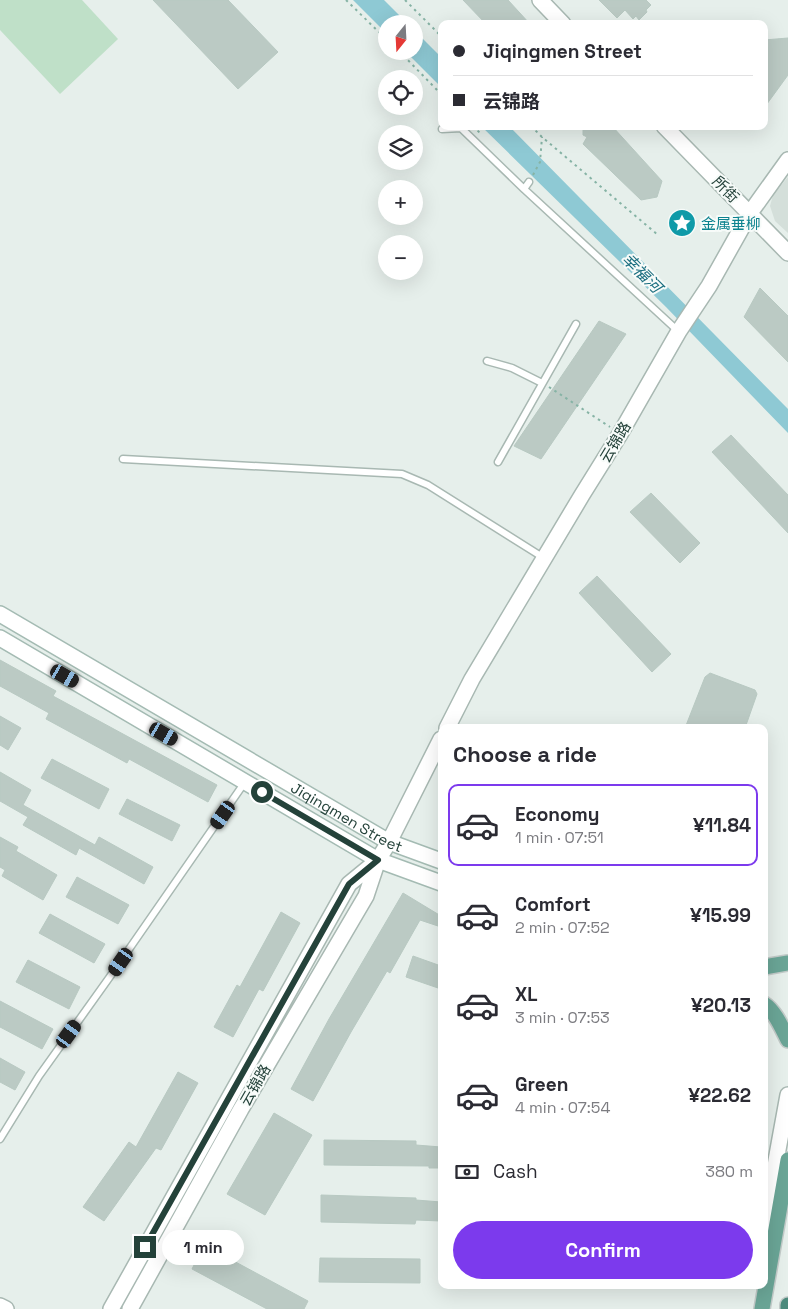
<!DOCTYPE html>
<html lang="en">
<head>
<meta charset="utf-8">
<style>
	body { margin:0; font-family:"Space Grotesk","Noto Sans SC",sans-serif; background:#f2f2f3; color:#2b2b33; height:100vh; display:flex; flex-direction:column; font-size:19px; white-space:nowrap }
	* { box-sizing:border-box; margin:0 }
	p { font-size:16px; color:#7c7c81 }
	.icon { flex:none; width:28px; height:28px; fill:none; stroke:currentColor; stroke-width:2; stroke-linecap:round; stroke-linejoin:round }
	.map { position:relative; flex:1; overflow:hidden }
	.panel { position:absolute; left:438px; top:724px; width:330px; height:565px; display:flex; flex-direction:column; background:#fff; border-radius:10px; box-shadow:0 5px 20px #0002 }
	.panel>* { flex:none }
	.banner { position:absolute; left:438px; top:20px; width:330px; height:110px; border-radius:10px; box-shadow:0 5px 20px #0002; display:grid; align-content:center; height:110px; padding:0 15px; background:#fff }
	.needle { width:32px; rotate:198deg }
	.tools { position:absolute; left:378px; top:15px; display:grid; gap:10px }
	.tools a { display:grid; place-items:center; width:45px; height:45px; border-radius:50%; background:#fff; box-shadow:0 5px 20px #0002; font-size:25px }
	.end { position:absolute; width:22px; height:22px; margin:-11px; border:6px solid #24423a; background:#fff; box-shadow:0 0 0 2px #fff }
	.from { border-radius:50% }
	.bubble { position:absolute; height:35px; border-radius:18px; background:#fff; box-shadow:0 5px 20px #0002; font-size:16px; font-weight:700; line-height:35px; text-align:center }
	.car { position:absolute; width:15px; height:30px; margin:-15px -8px; border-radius:6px; box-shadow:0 0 4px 1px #0007; background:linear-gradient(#222 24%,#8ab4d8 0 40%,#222 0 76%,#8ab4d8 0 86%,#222 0) }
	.banner b { display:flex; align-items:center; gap:18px; height:48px; font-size:19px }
	.banner b+b { border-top:1px solid #e1e1e2 }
	.banner i { width:12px; height:12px; background:#2b2b33 }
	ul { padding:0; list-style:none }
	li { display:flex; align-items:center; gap:15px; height:82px; margin:0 10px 8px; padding:0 5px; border:2px solid transparent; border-radius:10px }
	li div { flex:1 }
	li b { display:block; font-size:19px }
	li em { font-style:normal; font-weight:700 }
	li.current { border-color:#7c3aed }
	li>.icon { width:45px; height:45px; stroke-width:1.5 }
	h2 { padding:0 15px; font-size:22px; line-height:60px }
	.pay { display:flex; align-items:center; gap:12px; height:55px; padding:0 15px; font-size:19px }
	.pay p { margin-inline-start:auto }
	.button { display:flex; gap:10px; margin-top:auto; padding:10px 15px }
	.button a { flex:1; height:58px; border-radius:30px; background:#7c3aed; color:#fff; font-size:20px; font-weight:700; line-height:58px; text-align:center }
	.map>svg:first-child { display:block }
</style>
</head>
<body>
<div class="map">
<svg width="788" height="1309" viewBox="0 0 788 1309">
	<rect width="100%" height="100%" fill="#e6efeb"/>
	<path fill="#d4dfda" d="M 788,177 L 788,233 L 775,221 L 770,206 L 773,195 Z"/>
	<path fill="#bfe0c8" d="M 0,0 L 82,0 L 118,39 L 60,94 L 0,30 Z"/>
	<path fill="#8ec9d4" d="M 353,0 L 384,0 L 408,24 L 386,24 L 386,33 Z
		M 414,30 L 441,57 L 441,87 L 405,51 L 414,51 Z
		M 481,126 L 509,126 L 788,409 L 788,433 L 666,307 Z"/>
	<path fill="#bbcac4" stroke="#b8c9c2" d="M 153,0 L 228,0 L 278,52 L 238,89 Z
		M 463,0 L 508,0 L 530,24 L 486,24 Z
		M 599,0 L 646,0 L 651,5 L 646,10 L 647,12 L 639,20 L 636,16 L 633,19 L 625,10 L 617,18 Z
		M 788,38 L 788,75 L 764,108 L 764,40 Z
		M 583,126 L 612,126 L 662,181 L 657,197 L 641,200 L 583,144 L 587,137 L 583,135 Z
		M 760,288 L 788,316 L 788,362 L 744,317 Z
		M 599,321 L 626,334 L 541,459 L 514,446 Z
		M 731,435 L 788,495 L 788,533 L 712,452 Z
		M 651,493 L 700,543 L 680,563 L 630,512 Z
		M 597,576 L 671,654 L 652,672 L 579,593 Z
		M 0,660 L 56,691 L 53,696 L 217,785 L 208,802 L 129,759 L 127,763 L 46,719 L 49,713 L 0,686 Z
		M 710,673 L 755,690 L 757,694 L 745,728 L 685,728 L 705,677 Z
		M 0,716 L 21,728 L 8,750 L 0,745 Z
		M 52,759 L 109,789 L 99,809 L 41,778 Z
		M 0,772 L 31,790 L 23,805 L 95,845 L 99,837 L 153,867 L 144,884 L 79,848 L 76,855 L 23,825 L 28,817 L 0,801 Z
		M 127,799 L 180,825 L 172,841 L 119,814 Z
		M 0,837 L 18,847 L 16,851 L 57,875 L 43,900 L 2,876 L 5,870 L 0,867 Z
		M 77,877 L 129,905 L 118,924 L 66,897 Z
		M 403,893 L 441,916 L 441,927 L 420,920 L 390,973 L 387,971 L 351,1032 L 313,1101 L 291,1089 L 329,1019 Z
		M 281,912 L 300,923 L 263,991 L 259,989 L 233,1037 L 214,1027 L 237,985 L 240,987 Z
		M 50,914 L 105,944 L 94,963 L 39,933 Z
		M 413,956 L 441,966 L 441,989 L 406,977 Z
		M 28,960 L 80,987 L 69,1009 L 16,982 Z
		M 0,1001 L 53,1029 L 42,1049 L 0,1027 Z
		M 0,1058 L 25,1072 L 15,1090 L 0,1082 Z
		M 178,1072 L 198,1083 L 161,1150 L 156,1148 L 104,1221 L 83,1207 L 129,1142 L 136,1147 Z
		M 274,1113 L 312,1135 L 265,1215 L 227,1194 Z
		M 324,1140 L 416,1141 L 416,1145 L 441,1147 L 441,1168 L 429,1168 L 429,1166 L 324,1165 Z
		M 321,1195 L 416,1198 L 416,1200 L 441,1202 L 441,1221 L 416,1220 L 415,1224 L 321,1222 Z
		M 204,1245 L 308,1301 L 304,1309 L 267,1309 L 192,1269 Z
		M 320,1258 L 420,1259 L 420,1283 L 319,1282 Z"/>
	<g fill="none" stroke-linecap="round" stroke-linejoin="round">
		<g stroke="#a8b8b2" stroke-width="9">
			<path id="service" d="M 442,129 L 461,128 L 524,189 L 678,331
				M 524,189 L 529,182
				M 487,361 L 512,368 L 542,383
				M 123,459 L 402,474 L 428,485 L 544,558
				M 498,462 L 576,324
				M 0,1139 L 39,1076 L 109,978 L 245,782"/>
		</g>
		<g stroke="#a8b8b2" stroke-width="18">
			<path id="tertiary" d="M 540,0 L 563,24
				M 664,126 L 788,253
				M 447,728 L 472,679 L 582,495 L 620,434 L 679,331 L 709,286 L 750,213 L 788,160
				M 764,1246 L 775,1166 L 788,1095
				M 0,1306 L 6,1309
				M 111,1309 L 349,884 L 377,861
				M 130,1309 L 241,1109 L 366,896 L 378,860 L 389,842 L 441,739"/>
		</g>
		<g stroke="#a4bbb3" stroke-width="18">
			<g id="secondary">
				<path id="s1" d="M 0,614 L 389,842 L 441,861"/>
				<path d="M 0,638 L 378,860 L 441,883"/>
			</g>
		</g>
		<g stroke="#c2cac8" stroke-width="18">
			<path id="primary" d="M 764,967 L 788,963
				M 764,1004 C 775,1011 782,1028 788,1040
				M 762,1309 L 788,1160"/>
		</g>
		<g stroke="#c2cac8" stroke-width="18">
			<path id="trunk" d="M 788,1309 L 788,1305"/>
		</g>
		<path stroke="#86b3a5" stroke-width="2" stroke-dasharray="2.5 4" stroke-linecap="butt" d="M 346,0 L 386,39
			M 405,0 L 441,36
			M 399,51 L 441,94
			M 473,126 L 480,133
			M 531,126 L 542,137 L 658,235
			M 533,175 L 540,162 L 542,137
			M 549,387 L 610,427"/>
		<use href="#service" stroke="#fff" stroke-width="6"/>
		<use href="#tertiary" stroke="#fff" stroke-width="15"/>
		<use href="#secondary" stroke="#fff" stroke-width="15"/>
		<use href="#primary" stroke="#6aa596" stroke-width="15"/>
		<use href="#trunk" stroke="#4c8a7c" stroke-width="15"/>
	</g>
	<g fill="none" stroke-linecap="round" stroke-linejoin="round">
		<path stroke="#24423a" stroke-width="6" d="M 145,1247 L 349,884 L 378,860 L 262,792"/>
	</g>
	<defs>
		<g id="sight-disc" transform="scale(1.4375)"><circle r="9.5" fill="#0f9aa8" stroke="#f7fbf9"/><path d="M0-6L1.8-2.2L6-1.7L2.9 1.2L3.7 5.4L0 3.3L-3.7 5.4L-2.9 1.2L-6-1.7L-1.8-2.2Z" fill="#fff"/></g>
	</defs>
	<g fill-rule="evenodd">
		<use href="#sight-disc" x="682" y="223"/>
	</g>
	<g text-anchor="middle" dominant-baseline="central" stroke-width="4" stroke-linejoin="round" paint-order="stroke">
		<g font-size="15" fill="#24423a" stroke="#f7fbf9">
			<text transform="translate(726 189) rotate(45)">所街</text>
			<text transform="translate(615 442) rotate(-59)">云锦路</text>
			<text stroke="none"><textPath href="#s1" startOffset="402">Jiqingmen Street</textPath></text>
			<text transform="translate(255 1085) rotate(-60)">云锦路</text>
		</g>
		<g font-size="15" fill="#0d838f" stroke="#f7fbf9" text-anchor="start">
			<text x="701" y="223">金属垂柳</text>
		</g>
		<g font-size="16" font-style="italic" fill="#1c6f80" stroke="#f7fbf9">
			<text transform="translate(642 273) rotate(45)">幸福河</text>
		</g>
	</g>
</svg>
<div class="tools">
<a><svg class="needle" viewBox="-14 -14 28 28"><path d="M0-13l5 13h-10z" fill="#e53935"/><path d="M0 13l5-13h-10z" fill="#7c7c81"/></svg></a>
<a><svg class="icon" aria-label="locate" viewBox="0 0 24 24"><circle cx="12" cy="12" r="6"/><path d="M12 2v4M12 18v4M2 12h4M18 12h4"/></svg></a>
<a><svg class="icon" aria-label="layers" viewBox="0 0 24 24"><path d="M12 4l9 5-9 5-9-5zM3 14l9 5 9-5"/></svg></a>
<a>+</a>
<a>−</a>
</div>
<i class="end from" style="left:262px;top:792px"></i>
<i class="end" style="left:145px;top:1247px"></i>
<div class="bubble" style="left:162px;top:1230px;width:82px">1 min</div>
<i class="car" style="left:65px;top:676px;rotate:120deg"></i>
<i class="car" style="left:164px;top:734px;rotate:120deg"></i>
<i class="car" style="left:223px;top:815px;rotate:215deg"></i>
<i class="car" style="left:121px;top:962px;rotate:215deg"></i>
<i class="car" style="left:69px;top:1034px;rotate:36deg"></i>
<div class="banner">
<b><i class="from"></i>Jiqingmen Street</b>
<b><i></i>云锦路</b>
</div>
<section class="panel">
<h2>Choose a ride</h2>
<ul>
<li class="current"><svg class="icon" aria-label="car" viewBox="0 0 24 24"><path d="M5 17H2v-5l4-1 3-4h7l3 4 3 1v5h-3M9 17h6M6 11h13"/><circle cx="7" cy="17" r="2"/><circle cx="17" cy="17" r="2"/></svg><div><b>Economy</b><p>1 min · 07:51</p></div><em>¥11.84</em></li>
<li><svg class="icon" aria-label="car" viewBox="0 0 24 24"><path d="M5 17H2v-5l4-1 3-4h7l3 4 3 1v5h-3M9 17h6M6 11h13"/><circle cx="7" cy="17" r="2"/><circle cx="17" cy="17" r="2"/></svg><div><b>Comfort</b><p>2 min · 07:52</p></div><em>¥15.99</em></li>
<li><svg class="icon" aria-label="car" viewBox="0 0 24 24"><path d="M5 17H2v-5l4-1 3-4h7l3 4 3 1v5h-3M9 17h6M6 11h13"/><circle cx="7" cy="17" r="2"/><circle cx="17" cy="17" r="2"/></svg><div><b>XL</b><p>3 min · 07:53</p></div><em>¥20.13</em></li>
<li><svg class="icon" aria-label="car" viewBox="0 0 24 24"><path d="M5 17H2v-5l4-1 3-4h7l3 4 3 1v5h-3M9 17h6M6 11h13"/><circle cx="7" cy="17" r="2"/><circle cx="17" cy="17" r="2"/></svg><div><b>Green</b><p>4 min · 07:54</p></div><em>¥22.62</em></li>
</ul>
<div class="pay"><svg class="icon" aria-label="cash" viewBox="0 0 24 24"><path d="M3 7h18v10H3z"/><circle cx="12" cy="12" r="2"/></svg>Cash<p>380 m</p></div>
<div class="button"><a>Confirm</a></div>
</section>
</div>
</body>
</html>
